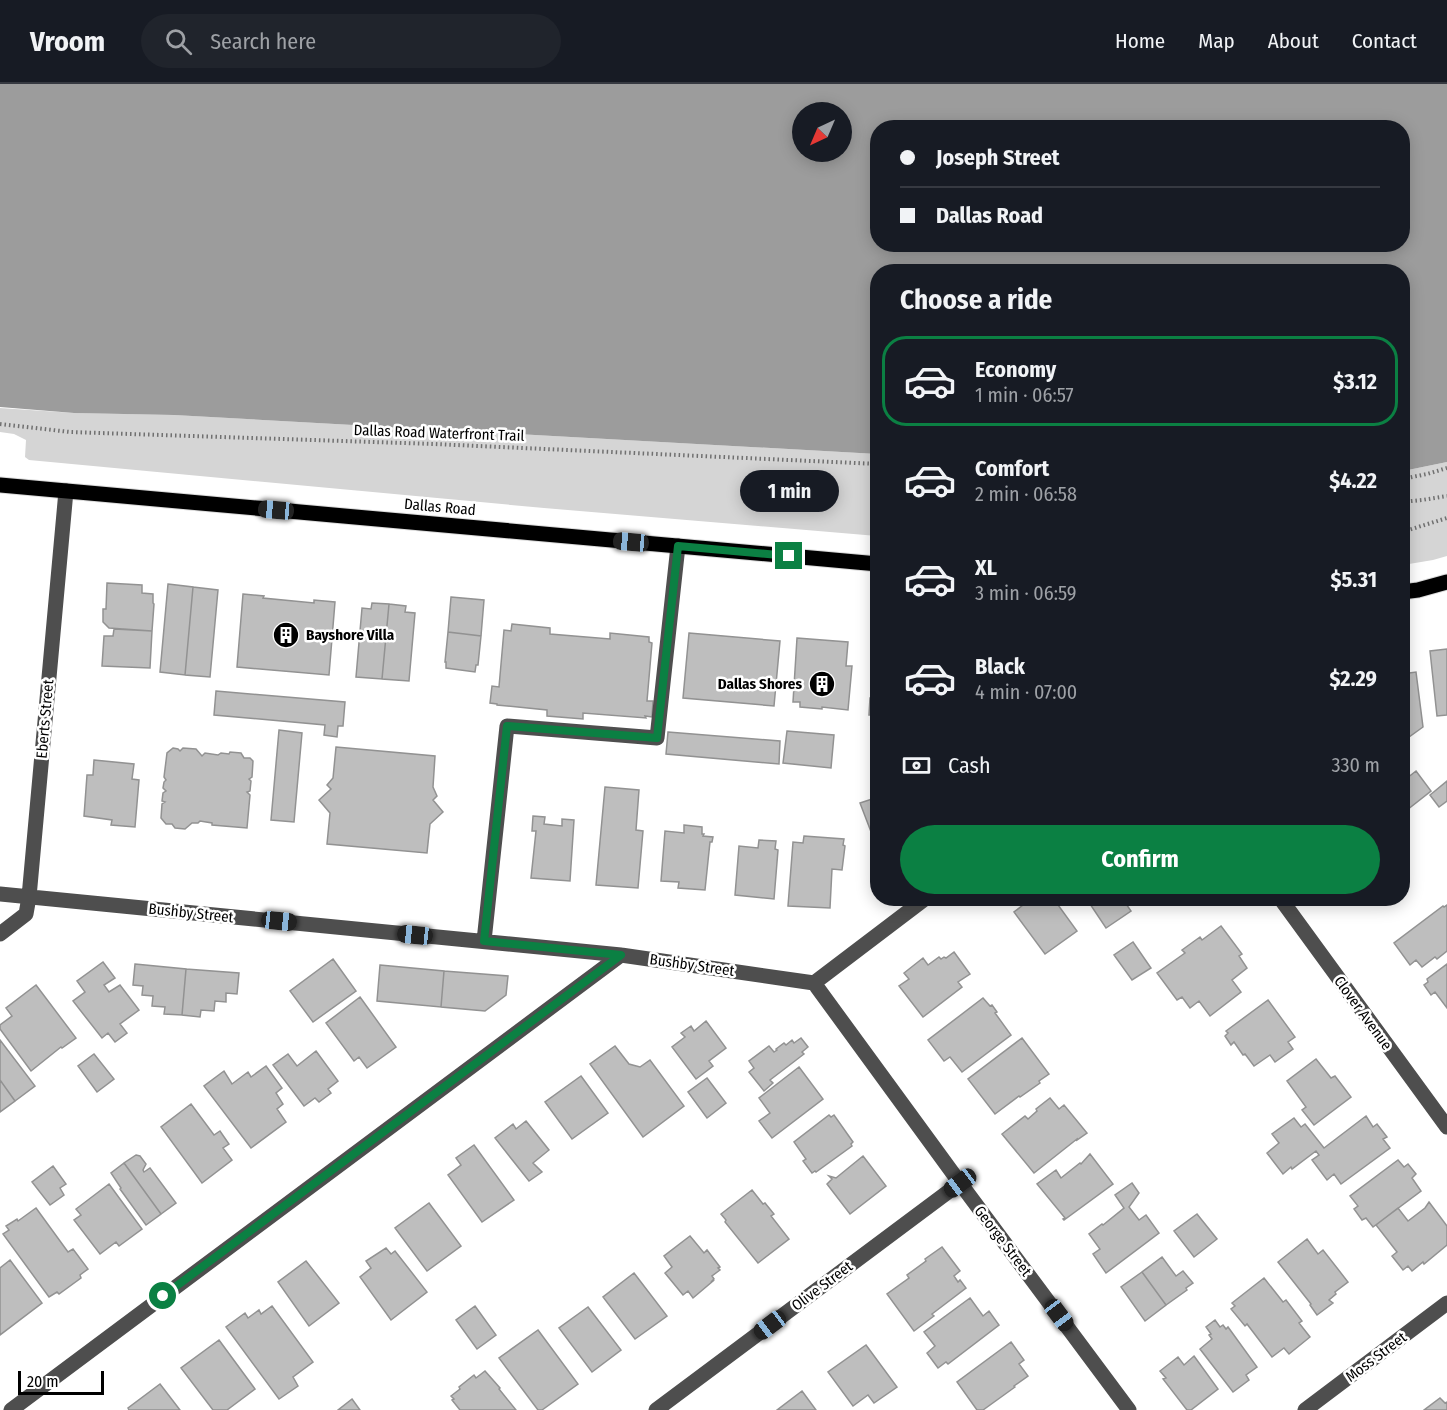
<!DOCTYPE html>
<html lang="en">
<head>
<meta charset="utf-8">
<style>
	body { margin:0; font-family:"Fira Sans Condensed",sans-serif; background:#20242c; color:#f1f3f6; height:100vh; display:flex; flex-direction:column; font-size:22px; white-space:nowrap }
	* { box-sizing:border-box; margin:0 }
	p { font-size:20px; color:#9ea1a6 }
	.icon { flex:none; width:33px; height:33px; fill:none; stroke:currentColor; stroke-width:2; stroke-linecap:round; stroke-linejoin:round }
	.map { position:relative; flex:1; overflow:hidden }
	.panel { position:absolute; left:870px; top:180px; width:540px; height:642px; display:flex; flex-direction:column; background:#171b24; border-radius:24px; box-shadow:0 3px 15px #0003 }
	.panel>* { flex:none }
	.top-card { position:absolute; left:870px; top:36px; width:540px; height:132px; border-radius:24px; box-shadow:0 3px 15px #0003; display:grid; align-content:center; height:132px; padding:0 30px; background:#171b24 }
	.needle { width:39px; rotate:224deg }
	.buttons { position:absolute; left:792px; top:18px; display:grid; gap:12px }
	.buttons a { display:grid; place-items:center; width:60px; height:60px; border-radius:50%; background:#171b24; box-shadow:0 3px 15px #0003; font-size:30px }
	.scale { position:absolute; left:18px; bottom:15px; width:86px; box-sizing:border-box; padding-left:6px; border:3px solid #000; border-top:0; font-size:16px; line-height:21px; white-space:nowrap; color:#000; -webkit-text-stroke:4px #fff; paint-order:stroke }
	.end { position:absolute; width:27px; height:27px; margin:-14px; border:8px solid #0b8043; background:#fff; box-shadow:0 0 0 3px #fff }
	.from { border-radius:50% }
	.bubble { position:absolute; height:42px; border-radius:21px; background:#171b24; box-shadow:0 3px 15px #0003; font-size:20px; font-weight:700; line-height:42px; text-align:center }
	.car { position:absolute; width:18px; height:36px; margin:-18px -9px; border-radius:8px; box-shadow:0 0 4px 2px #0007; background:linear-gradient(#222 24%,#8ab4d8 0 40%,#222 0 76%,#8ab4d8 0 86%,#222 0) }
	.top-card b { display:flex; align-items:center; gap:21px; height:57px; font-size:22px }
	.top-card b+b { border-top:2px solid #363941 }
	.top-card i { width:15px; height:15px; background:#f1f3f6 }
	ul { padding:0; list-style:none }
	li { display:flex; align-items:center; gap:18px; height:90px; margin:0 12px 9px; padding:0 18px; border:3px solid transparent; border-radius:24px }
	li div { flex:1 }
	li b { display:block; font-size:22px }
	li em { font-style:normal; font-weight:700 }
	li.selected { border-color:#0b8043 }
	li>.icon { width:54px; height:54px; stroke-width:1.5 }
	h2 { padding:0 30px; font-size:27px; line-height:72px }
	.pay { display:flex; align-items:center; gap:15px; height:66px; padding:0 30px; font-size:22px }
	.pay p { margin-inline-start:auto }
	.primary-button { display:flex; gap:12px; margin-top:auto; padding:12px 30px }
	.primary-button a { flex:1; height:69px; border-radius:36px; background:#0b8043; color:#fff; font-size:24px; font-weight:700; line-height:69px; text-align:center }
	header { display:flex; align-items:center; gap:36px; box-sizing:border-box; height:84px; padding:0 30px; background:#171b24; border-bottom:2px solid #363941 }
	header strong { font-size:28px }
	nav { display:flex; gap:33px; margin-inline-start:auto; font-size:21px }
	.search { width:420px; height:54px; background:#20242c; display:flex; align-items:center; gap:15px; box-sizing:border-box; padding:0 21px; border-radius:33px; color:#9ea1a6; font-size:22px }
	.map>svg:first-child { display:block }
</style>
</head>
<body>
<header>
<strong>Vroom</strong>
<div class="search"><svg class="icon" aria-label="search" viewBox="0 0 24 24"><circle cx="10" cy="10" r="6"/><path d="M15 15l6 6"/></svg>Search here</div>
<nav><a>Home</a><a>Map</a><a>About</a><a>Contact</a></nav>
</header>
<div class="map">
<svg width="1447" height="1326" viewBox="0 0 1447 1326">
	<rect width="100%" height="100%" fill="#fff"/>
	<path fill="#d5d5d5" d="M 0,324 L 74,329 L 174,331 L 877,370 L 877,452 L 544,424 L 29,376 L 25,373 L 26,356 L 14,350 L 0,348 Z
		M 1447,378 L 1447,472 L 1433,476 L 1403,481 L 1403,387 Z"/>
	<path fill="#9c9c9c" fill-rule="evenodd" d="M 0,0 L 1447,0 L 1447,378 L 1403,387 L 1402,188 L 878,188 L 877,370 L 174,331 L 74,329 L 0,323 ZM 802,28 L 842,28 L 842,68 L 802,68 ZM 878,44 L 1402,44 L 1402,160 L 878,160 Z"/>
	<path fill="#bebebe" stroke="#929292" stroke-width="1.5" d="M 107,499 L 142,501 L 142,509 L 153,510 L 153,519 L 154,520 L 152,547 L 109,544 L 103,538 L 103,525 L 106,525 Z
		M 168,500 L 193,503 L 185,591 L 160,588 Z
		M 193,503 L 218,506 L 210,593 L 185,591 Z
		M 243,510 L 264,512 L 263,514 L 314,519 L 314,516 L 335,518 L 329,591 L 237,583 Z
		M 451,513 L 484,516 L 481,552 L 448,548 Z
		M 372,519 L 389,520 L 382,595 L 356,593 L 362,524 L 371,525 Z
		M 389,520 L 406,522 L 405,528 L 415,529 L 409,597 L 382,595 Z
		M 512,540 L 550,544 L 550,550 L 610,555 L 610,549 L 649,553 L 649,558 L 652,559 L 647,617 L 653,617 L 652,633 L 645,632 L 646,634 L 583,629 L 583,635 L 547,632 L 547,626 L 497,621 L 497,620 L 490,619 L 492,602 L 499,603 L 504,546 L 511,547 Z
		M 114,545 L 152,547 L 150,584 L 102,582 L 104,552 L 113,552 Z
		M 448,548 L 481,552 L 478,581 L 476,581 L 475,588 L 446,584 L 446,578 L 445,578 Z
		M 689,549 L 780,557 L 774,622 L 683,614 Z
		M 797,554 L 848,558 L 846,582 L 852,582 L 848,626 L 822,623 L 822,625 L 800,623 L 800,618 L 793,618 Z
		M 1447,565 L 1447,631 L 1437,632 L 1430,567 Z
		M 875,576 L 878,577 L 878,640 L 872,640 L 873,631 L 869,631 L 870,614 L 874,611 L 875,601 L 873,601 Z
		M 1416,588 L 1423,643 L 1402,658 L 1402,590 Z
		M 216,607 L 345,618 L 343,642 L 338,642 L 337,653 L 324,651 L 325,641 L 214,631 Z
		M 279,646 L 302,649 L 294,738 L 271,736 Z
		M 787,647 L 834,651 L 831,684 L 783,679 Z
		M 668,648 L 780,657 L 779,680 L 666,670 Z
		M 336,663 L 435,672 L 433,703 L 437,712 L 433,716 L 443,728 L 430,740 L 427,769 L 327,760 L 330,729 L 319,716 L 331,705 L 327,701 L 333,694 Z
		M 173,664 L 178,665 L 180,667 L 183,664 L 196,665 L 202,672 L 205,669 L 218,671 L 221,669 L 229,670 L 230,668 L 241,669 L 244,674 L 250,674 L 253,677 L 252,693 L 249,695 L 251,697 L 250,707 L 247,708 L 250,711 L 247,744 L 212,741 L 212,739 L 200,737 L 198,739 L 192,739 L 185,745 L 175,744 L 172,740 L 166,740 L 161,734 L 162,720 L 165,718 L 162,717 L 163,709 L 166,707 L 163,704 L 164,698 L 166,696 L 164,693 L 167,669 Z
		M 94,676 L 134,680 L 132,695 L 139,696 L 135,743 L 111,741 L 112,736 L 84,732 L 87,691 L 93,691 Z
		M 1416,687 L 1431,707 L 1407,726 L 1402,719 L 1402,698 Z
		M 1447,697 L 1447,717 L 1439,723 L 1430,711 Z
		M 605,703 L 639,706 L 636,746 L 643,747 L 638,804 L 596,801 Z
		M 878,713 L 878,766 L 860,719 Z
		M 533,732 L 545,733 L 544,740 L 562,742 L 562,735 L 574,736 L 570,797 L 531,794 L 536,747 L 532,747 Z
		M 684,741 L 702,743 L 702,750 L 704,750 L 703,752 L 713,753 L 712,758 L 710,758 L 705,806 L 678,804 L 679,798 L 661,797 L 665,747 L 684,749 Z
		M 804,752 L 844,755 L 843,761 L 845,762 L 842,786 L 832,785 L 830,824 L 788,822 L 793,758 L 803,759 Z
		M 759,756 L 776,757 L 775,765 L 778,766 L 774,815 L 735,811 L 739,762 L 758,764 Z
		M 1032,814 L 1053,814 L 1077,847 L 1045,870 L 1014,828 Z
		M 1086,814 L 1122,814 L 1131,827 L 1106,844 Z
		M 1447,821 L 1447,867 L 1437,875 L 1435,873 L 1422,883 L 1416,876 L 1410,881 L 1394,859 L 1443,822 L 1444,823 Z
		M 1221,842 L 1242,870 L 1239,872 L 1247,884 L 1232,896 L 1241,908 L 1210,932 L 1199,917 L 1190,924 L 1182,913 L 1177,916 L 1157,889 L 1185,869 L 1182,866 L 1200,853 L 1202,856 Z
		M 1133,858 L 1151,884 L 1132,896 L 1114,871 Z
		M 954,868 L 970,890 L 958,898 L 962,903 L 923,933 L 899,902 L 909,895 L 904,889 L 923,874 L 928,881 L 939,873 L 941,875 L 944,873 L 946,874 Z
		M 333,875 L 356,907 L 313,938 L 290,907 Z
		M 103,878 L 115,894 L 104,901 L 109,908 L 120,901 L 139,926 L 120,940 L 127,949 L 115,958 L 108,949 L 102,954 L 73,917 L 85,908 L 77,897 Z
		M 135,880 L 186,885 L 182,931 L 164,930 L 165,923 L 152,922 L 153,912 L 142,911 L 143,902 L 133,901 Z
		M 1447,880 L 1447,924 L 1435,908 L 1431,911 L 1424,901 L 1428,898 L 1427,895 Z
		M 380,881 L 444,887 L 441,923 L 377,917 Z
		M 186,885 L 239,889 L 237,910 L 226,909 L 226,918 L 215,917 L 214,927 L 201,926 L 200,933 L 182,931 Z
		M 444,887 L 508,892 L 506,911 L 485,927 L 441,923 Z
		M 36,901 L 76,954 L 62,964 L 61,963 L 31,987 L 0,945 L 0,941 L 12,932 L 6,924 Z
		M 360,913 L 396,963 L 367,984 L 359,973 L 354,977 L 326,939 Z
		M 983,914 L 990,922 L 992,921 L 997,928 L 995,929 L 1011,951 L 962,988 L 950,973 L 944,977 L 928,956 Z
		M 1268,916 L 1295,953 L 1288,958 L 1293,965 L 1275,978 L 1270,971 L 1254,982 L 1245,970 L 1243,971 L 1234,958 L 1231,961 L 1225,952 L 1228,949 L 1226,947 Z
		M 706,937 L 726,964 L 709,977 L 713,982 L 696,995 L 672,963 L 685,953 L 681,949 L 691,942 L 694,947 Z
		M 801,954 L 808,963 L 802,968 L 804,970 L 770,996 L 773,999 L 764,1007 L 749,988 L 754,984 L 749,977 L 769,962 L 774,968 L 777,966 L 776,965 L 784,959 L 786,961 L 792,956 L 794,959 Z
		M 1022,954 L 1049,990 L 1039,997 L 1040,999 L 1020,1013 L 1019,1012 L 995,1030 L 968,995 Z
		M 0,956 L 35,1002 L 15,1017 L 0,996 Z
		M 615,962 L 629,980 L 640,983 L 650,976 L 684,1022 L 643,1053 L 590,980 Z
		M 316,967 L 338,997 L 328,1005 L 331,1009 L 319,1018 L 315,1014 L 304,1022 L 273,981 L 288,970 L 297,982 Z
		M 94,970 L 114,995 L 97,1008 L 78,982 Z
		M 1316,975 L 1331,994 L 1335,992 L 1351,1013 L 1314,1041 L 1302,1026 L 1306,1023 L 1287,997 Z
		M 266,982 L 282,1004 L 276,1009 L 283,1020 L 277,1025 L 286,1038 L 251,1064 L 204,1002 L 224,987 L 232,1000 L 248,988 L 251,993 Z
		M 799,983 L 823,1015 L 772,1054 L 759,1037 L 770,1029 L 759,1014 Z
		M 581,992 L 608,1029 L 572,1055 L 545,1018 Z
		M 707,994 L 726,1019 L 707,1034 L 688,1008 Z
		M 0,996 L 15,1017 L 0,1028 Z
		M 1050,1014 L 1059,1025 L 1064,1021 L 1087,1049 L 1077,1056 L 1077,1055 L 1034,1089 L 1002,1050 L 1025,1032 L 1028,1035 L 1037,1027 L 1036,1025 Z
		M 191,1020 L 214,1051 L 220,1047 L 229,1060 L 223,1064 L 232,1076 L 202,1099 L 161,1043 Z
		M 829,1031 L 831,1033 L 834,1031 L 853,1058 L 851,1060 L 852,1062 L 816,1088 L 815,1087 L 812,1089 L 803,1077 L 806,1075 L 794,1058 Z
		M 1366,1032 L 1373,1043 L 1377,1040 L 1387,1053 L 1383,1055 L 1390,1064 L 1341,1100 L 1334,1090 L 1327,1096 L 1312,1076 L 1319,1071 L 1316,1067 L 1292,1085 L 1291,1083 L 1283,1090 L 1267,1069 L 1279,1059 L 1272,1050 L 1294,1034 L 1301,1043 L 1305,1040 L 1324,1064 Z
		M 526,1037 L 549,1066 L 533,1079 L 542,1088 L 529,1097 L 495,1054 L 513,1040 L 516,1045 Z
		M 474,1061 L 514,1116 L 482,1138 L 448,1091 L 461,1081 L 456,1074 Z
		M 1090,1070 L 1113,1100 L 1064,1136 L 1063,1135 L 1065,1134 L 1037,1100 L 1056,1086 L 1061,1094 L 1080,1079 L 1081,1080 Z
		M 136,1071 L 140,1072 L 146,1080 L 143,1086 L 144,1088 L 150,1084 L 176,1119 L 161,1130 L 124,1079 Z
		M 863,1072 L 886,1102 L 850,1130 L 827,1100 L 832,1095 L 829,1092 L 836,1094 Z
		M 1398,1076 L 1404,1083 L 1408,1080 L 1416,1090 L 1412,1094 L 1421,1107 L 1373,1143 L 1366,1134 L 1362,1136 L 1354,1125 L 1358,1122 L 1350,1112 Z
		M 124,1079 L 161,1130 L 146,1141 L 120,1105 L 121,1104 L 111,1089 Z
		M 53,1082 L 66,1100 L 60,1104 L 64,1111 L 50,1121 L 32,1098 Z
		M 1132,1099 L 1139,1109 L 1129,1123 L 1139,1136 L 1146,1131 L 1159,1149 L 1106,1189 L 1093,1170 L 1100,1165 L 1089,1150 L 1102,1140 L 1103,1141 L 1124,1124 L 1115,1111 Z
		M 109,1100 L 142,1145 L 119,1162 L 116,1158 L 100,1170 L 74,1136 L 81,1131 L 76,1125 Z
		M 752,1106 L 763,1120 L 765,1119 L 774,1130 L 771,1132 L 789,1155 L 758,1179 L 725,1138 L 726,1136 L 721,1130 Z
		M 1429,1118 L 1447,1142 L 1447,1161 L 1424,1180 L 1423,1178 L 1412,1187 L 1408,1182 L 1403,1186 L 1392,1172 L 1397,1168 L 1376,1141 L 1398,1124 L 1408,1137 L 1425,1124 Z
		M 429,1119 L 461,1162 L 427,1187 L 395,1144 Z
		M 36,1124 L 68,1168 L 73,1165 L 88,1185 L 80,1191 L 81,1194 L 59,1210 L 57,1208 L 49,1213 L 3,1150 L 9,1146 L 6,1142 L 17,1135 L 18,1137 Z
		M 1197,1130 L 1217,1155 L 1194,1173 L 1174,1147 Z
		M 690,1152 L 704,1169 L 707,1166 L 720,1183 L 718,1184 L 720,1186 L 712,1192 L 714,1195 L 712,1197 L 713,1197 L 693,1214 L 688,1207 L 683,1211 L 665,1189 L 672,1183 L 664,1172 Z
		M 1307,1155 L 1318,1170 L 1323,1166 L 1348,1198 L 1335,1208 L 1336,1210 L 1329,1216 L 1333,1219 L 1317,1231 L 1310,1221 L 1311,1220 L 1278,1178 Z
		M 942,1163 L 960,1187 L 954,1192 L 958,1198 L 960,1196 L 966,1204 L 932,1230 L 934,1232 L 914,1247 L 887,1210 L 909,1194 L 907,1191 L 926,1177 L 925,1175 Z
		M 386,1164 L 391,1170 L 395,1167 L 427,1208 L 391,1236 L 360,1193 L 371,1184 L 366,1177 Z
		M 1162,1173 L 1176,1192 L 1183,1187 L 1193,1199 L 1186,1204 L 1187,1206 L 1166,1221 L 1142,1188 Z
		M 10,1176 L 42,1219 L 0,1251 L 0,1184 Z
		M 306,1177 L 339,1219 L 309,1242 L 278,1198 Z
		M 1142,1188 L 1166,1221 L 1145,1237 L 1121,1203 Z
		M 634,1189 L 667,1232 L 635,1255 L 603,1213 Z
		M 1264,1194 L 1283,1218 L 1286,1216 L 1302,1237 L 1299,1239 L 1310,1253 L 1289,1270 L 1284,1264 L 1272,1273 L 1247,1240 L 1245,1242 L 1231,1225 L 1235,1222 L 1232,1219 Z
		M 970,1214 L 983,1232 L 989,1227 L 999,1241 L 948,1280 L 946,1278 L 938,1284 L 927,1269 L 935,1262 L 924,1248 Z
		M 272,1222 L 313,1278 L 293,1293 L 298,1302 L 279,1315 L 226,1243 L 245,1229 L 248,1234 L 259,1226 L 261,1230 Z
		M 475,1222 L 496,1251 L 477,1265 L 456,1236 Z
		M 588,1223 L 621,1266 L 592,1288 L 559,1244 Z
		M 1215,1236 L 1220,1243 L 1223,1241 L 1226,1245 L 1228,1243 L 1257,1283 L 1246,1291 L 1249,1296 L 1233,1308 L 1200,1265 L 1212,1255 L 1209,1251 L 1211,1250 L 1206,1243 Z
		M 538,1246 L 578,1300 L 542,1326 L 538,1326 L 499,1274 Z
		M 219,1256 L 255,1305 L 227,1326 L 213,1326 L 181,1284 Z
		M 1011,1258 L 1024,1276 L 1019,1280 L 1028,1292 L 1014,1302 L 1015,1303 L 983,1326 L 977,1326 L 957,1298 Z
		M 866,1261 L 897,1303 L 874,1319 L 868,1311 L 853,1322 L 828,1288 Z
		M 1194,1272 L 1218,1305 L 1191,1326 L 1187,1326 L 1163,1295 L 1166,1294 L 1160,1287 L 1178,1273 L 1184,1281 Z
		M 485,1287 L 500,1304 L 499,1305 L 516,1326 L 460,1326 L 452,1316 L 454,1315 L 451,1312 L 460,1305 L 459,1303 L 474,1291 L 476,1294 Z
		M 160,1300 L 180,1326 L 129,1326 L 128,1324 Z
		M 802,1307 L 816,1326 L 777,1326 Z
		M 1440,1314 L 1445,1319 L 1447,1318 L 1447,1326 L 1424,1326 Z
		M 352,1315 L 360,1326 L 338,1326 Z"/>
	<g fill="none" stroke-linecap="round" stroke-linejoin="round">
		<g stroke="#dbdbdb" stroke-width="17">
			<path id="major" d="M 0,401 L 878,480
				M 1402,508 L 1418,506 L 1447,498"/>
		</g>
		<path stroke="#707070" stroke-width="4" stroke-dasharray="1.5 3" stroke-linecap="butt" d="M 0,340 L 70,348 L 434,360 L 878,380
			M 1402,395 L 1427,390 L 1447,384
			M 1402,418 L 1422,416 L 1447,412
			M 1402,448 L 1447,434"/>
		<path stroke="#4e4e4e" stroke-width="15" d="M 0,810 L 621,871 L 814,899 L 926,814
			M 1280,814 L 1447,1043
			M 0,850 L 26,830 L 29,813 L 66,407
			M 484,857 L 507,642 L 657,654 L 678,462
			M 814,899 L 960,1099 L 1129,1326
			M 11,1326 L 621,871
			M 656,1326 L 960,1099
			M 1305,1326 L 1447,1219"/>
		<use href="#major" stroke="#000" stroke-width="15"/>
	</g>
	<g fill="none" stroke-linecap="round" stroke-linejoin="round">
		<path stroke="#0b8043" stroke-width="8" d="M 163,1212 L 621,871 L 484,857 L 507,642 L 657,654 L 678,462 L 789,472"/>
	</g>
	<defs>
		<g id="building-disc" transform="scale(1.35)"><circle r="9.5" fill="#000" stroke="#fff"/><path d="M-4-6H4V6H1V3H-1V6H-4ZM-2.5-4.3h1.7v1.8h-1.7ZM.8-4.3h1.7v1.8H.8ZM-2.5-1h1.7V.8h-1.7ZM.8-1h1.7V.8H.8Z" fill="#fff"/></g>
	</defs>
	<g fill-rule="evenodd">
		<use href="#building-disc" x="286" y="551"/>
		<use href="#building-disc" x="822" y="600"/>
	</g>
	<g text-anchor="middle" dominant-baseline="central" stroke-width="5" stroke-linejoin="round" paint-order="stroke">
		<g font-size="15" fill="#000" stroke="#fff">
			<text transform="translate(439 349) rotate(2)">Dallas Road Waterfront Trail</text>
			<text transform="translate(440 423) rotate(5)">Dallas Road</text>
			<text transform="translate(45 635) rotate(-85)">Eberts Street</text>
			<text transform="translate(191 829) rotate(6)">Bushby Street</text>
			<text transform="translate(692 881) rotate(8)">Bushby Street</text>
			<text transform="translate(1363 929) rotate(54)">Clover Avenue</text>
			<text transform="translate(1003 1157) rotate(53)">George Street</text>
			<text transform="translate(822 1202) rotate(-37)">Olive Street</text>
			<text transform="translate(1376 1273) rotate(-37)">Moss Street</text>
		</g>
		<g font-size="15" font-weight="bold" fill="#000" stroke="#fff" text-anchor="start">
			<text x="306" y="551">Bayshore Villa</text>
			<text x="802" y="600" text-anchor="end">Dallas Shores</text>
		</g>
	</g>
</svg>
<div class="buttons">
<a><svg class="needle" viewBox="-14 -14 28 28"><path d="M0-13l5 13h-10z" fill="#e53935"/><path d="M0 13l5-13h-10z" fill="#9ea1a6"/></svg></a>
</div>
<div class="scale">20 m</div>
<i class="end from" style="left:163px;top:1212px"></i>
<i class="end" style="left:789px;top:472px"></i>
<div class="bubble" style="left:740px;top:386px;width:99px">1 min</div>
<i class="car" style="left:276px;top:426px;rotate:275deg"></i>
<i class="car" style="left:631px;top:458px;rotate:275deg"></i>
<i class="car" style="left:279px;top:837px;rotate:96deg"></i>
<i class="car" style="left:415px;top:851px;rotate:276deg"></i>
<i class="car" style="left:960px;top:1099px;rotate:233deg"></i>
<i class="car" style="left:1059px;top:1231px;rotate:143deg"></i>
<i class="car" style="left:770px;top:1241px;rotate:233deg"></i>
<div class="top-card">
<b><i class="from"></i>Joseph Street</b>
<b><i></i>Dallas Road</b>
</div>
<section class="panel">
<h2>Choose a ride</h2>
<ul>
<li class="selected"><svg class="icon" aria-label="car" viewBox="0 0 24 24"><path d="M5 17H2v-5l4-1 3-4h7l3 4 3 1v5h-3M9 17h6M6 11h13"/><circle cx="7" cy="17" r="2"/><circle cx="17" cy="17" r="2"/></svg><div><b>Economy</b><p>1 min · 06:57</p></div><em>$3.12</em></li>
<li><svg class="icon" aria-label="car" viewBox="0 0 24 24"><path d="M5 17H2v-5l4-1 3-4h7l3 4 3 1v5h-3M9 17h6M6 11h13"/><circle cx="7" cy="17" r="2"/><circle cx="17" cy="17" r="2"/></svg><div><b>Comfort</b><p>2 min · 06:58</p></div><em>$4.22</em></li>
<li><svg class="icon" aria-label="car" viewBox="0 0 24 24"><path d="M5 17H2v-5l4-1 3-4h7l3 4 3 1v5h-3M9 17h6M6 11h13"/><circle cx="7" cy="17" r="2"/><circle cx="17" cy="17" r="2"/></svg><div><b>XL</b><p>3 min · 06:59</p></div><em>$5.31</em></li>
<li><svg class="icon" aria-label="car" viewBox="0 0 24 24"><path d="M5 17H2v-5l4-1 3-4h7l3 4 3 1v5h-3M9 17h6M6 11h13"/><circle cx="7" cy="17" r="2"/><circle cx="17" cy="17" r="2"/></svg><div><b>Black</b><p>4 min · 07:00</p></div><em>$2.29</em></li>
</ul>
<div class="pay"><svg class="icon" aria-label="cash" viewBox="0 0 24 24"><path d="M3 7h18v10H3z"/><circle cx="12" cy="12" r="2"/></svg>Cash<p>330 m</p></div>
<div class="primary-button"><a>Confirm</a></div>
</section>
</div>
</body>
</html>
